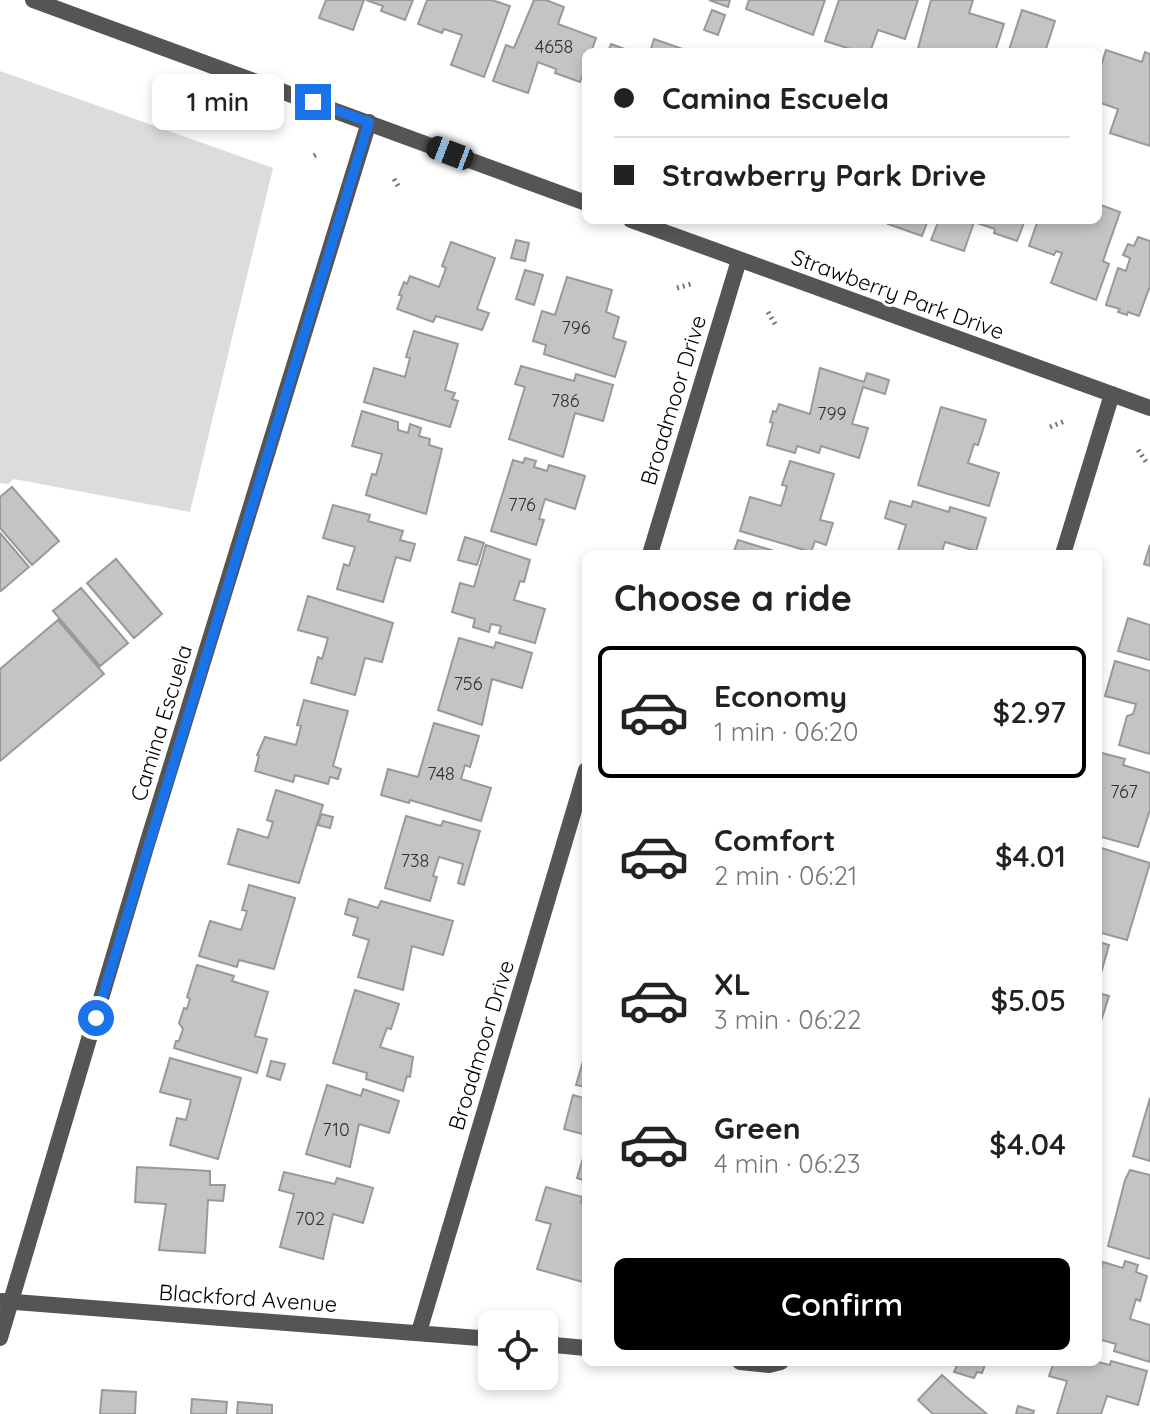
<!DOCTYPE html>
<html lang="en">
<head>
<meta charset="utf-8">
<style>
	body { margin:0; font-family:Quicksand,sans-serif; background:#f2f2f2; color:#222; height:100vh; display:flex; flex-direction:column; font-size:30px; white-space:nowrap }
	* { box-sizing:border-box; margin:0 }
	p { font-size:26px; color:#767676 }
	.icon { flex:none; width:44px; height:44px; fill:none; stroke:currentColor; stroke-width:2; stroke-linecap:round; stroke-linejoin:round }
	.map { position:relative; flex:1; overflow:hidden }
	.panel { position:absolute; left:582px; top:550px; width:520px; height:816px; display:flex; flex-direction:column; background:#fff; border-radius:12px; box-shadow:0 4px 12px #0003 }
	.panel>* { flex:none }
	.banner { position:absolute; left:582px; top:48px; width:520px; height:176px; border-radius:12px; box-shadow:0 4px 12px #0003; display:grid; align-content:center; height:176px; padding:0 32px; background:#fff }
	.fabs { position:absolute; left:478px; top:1310px; display:grid; gap:16px }
	.fabs a { display:grid; place-items:center; width:80px; height:80px; border-radius:12px; background:#fff; box-shadow:0 4px 12px #0003; font-size:40px }
	.end { position:absolute; width:36px; height:36px; margin:-18px; border:10px solid #1a73e8; background:#fff; box-shadow:0 0 0 4px #fff }
	.from { border-radius:50% }
	.bubble { position:absolute; height:56px; border-radius:12px; background:#fff; box-shadow:0 4px 12px #0003; font-size:26px; font-weight:600; line-height:56px; text-align:center }
	.car { position:absolute; width:24px; height:48px; margin:-24px -12px; border-radius:10px; box-shadow:0 0 6px 2px #0007; background:linear-gradient(#222 24%,#8ab4d8 0 40%,#222 0 76%,#8ab4d8 0 86%,#222 0) }
	.banner b { display:flex; align-items:center; gap:28px; height:76px; font-size:30px }
	.banner b+b { border-top:2px solid #e0e0e0 }
	.banner i { width:20px; height:20px; background:#222 }
	ul { padding:0; list-style:none }
	li { display:flex; align-items:center; gap:24px; height:132px; margin:0 16px 12px; padding:0 16px; border:4px solid transparent; border-radius:12px }
	li div { flex:1 }
	li b { display:block; font-size:30px }
	li em { font-style:normal; font-weight:600 }
	li.on { border-color:#000 }
	li>.icon { width:72px; height:72px; stroke-width:1.5 }
	h2 { padding:0 32px; font-size:36px; line-height:96px }
	.action { display:flex; gap:16px; margin-top:auto; padding:16px 32px }
	.action a { flex:1; height:92px; border-radius:12px; background:#000; color:#fff; font-size:32px; font-weight:600; line-height:92px; text-align:center }
	.map>svg:first-child { display:block }
</style>
</head>
<body>
<div class="map">
<svg width="1150" height="1414" viewBox="0 0 1150 1414">
	<rect width="100%" height="100%" fill="#fff"/>
	<path fill="#dcdcdc" d="M 0,71 L 273,168 L 190,512 L 14,479 L 8,484 L 0,483 Z"/>
	<path fill="#c4c4c4" stroke="#999" stroke-width="2" d="M 326,0 L 364,0 L 353,30 L 319,18 Z
		M 366,0 L 413,0 L 405,20 L 381,11 L 383,6 Z
		M 427,0 L 492,0 L 510,6 L 484,77 L 451,65 L 462,35 L 444,29 L 442,33 L 418,24 Z
		M 534,0 L 546,0 L 564,7 L 558,24 L 596,38 L 591,52 L 586,52 L 586,66 L 580,82 L 555,73 L 556,69 L 538,62 L 528,93 L 493,81 L 506,45 L 514,48 Z
		M 709,0 L 730,0 L 728,7 Z
		M 749,0 L 825,0 L 813,35 L 746,9 Z
		M 839,0 L 918,0 L 905,39 L 878,30 L 870,52 L 860,52 L 825,41 Z
		M 931,0 L 973,0 L 969,13 L 1004,24 L 995,52 L 917,52 Z
		M 712,10 L 725,15 L 718,35 L 704,30 Z
		M 1022,10 L 1055,21 L 1046,49 L 1060,52 L 1011,52 L 1009,50 Z
		M 654,39 L 683,49 L 682,52 L 650,52 Z
		M 611,44 L 633,52 L 608,52 Z
		M 1106,50 L 1142,62 L 1145,52 L 1150,54 L 1150,146 L 1110,133 L 1118,109 L 1098,102 L 1098,75 Z
		M 1098,204 L 1120,212 L 1103,261 L 1109,264 L 1096,300 L 1051,283 L 1062,253 L 1056,251 L 1054,255 L 1029,246 L 1038,220 L 1098,220 Z
		M 889,220 L 928,220 L 922,236 L 888,224 Z
		M 939,220 L 1025,220 L 1017,241 L 994,233 L 995,229 L 974,222 L 964,251 L 931,240 Z
		M 1138,237 L 1150,241 L 1150,286 L 1139,316 L 1128,312 L 1127,315 L 1118,312 L 1120,309 L 1106,305 L 1118,268 L 1126,271 L 1130,258 L 1123,255 L 1128,244 L 1134,246 Z
		M 516,240 L 529,243 L 525,261 L 511,258 Z
		M 451,242 L 495,258 L 477,309 L 489,313 L 482,330 L 436,316 L 433,322 L 397,309 L 402,296 L 399,295 L 404,282 L 407,284 L 410,276 L 439,287 L 446,268 L 442,266 Z
		M 525,270 L 543,275 L 534,305 L 516,299 Z
		M 567,277 L 612,290 L 606,312 L 619,317 L 613,338 L 626,342 L 615,377 L 544,354 L 546,345 L 533,341 L 542,311 L 555,315 Z
		M 414,331 L 458,344 L 445,390 L 455,393 L 452,399 L 458,401 L 450,427 L 364,402 L 374,368 L 405,377 L 410,358 L 406,357 Z
		M 521,366 L 574,381 L 576,374 L 613,385 L 603,421 L 575,413 L 563,457 L 509,439 L 525,387 L 515,384 Z
		M 820,368 L 864,382 L 867,373 L 889,380 L 885,394 L 863,387 L 852,424 L 868,428 L 859,458 L 821,446 L 819,453 L 797,446 L 795,453 L 767,445 L 773,423 L 770,422 L 773,411 L 776,412 L 779,404 L 810,414 Z
		M 941,407 L 986,420 L 978,445 L 974,444 L 968,463 L 999,473 L 989,506 L 918,485 Z
		M 362,411 L 398,422 L 398,430 L 408,433 L 410,424 L 421,428 L 419,436 L 430,439 L 429,445 L 442,449 L 426,514 L 366,495 L 372,474 L 376,475 L 382,454 L 352,446 Z
		M 525,458 L 536,461 L 534,467 L 547,471 L 549,465 L 585,476 L 575,509 L 545,499 L 539,519 L 544,520 L 536,545 L 491,531 L 513,460 L 523,463 Z
		M 790,461 L 834,474 L 820,520 L 833,523 L 826,545 L 815,541 L 811,552 L 740,531 L 750,497 L 781,506 L 787,486 L 782,485 Z
		M 12,487 L 59,541 L 32,565 L 0,528 L 0,497 Z
		M 890,501 L 911,507 L 913,501 L 949,512 L 950,507 L 986,518 L 976,551 L 945,542 L 941,554 L 897,554 L 906,525 L 885,518 Z
		M 333,505 L 370,515 L 368,521 L 403,531 L 400,540 L 415,544 L 410,561 L 396,557 L 383,602 L 337,589 L 344,564 L 349,566 L 355,547 L 323,538 Z
		M 0,533 L 29,567 L 1,591 L 0,589 Z
		M 465,537 L 484,543 L 477,565 L 458,560 Z
		M 738,540 L 774,551 L 773,554 L 733,554 Z
		M 486,545 L 530,560 L 524,582 L 520,581 L 514,600 L 545,609 L 535,643 L 499,633 L 501,626 L 491,624 L 489,632 L 473,627 L 475,619 L 452,612 L 460,583 L 474,587 Z
		M 1150,545 L 1150,566 L 1144,564 Z
		M 116,559 L 162,614 L 134,638 L 87,583 Z
		M 81,588 L 128,643 L 100,666 L 53,611 Z
		M 308,596 L 393,623 L 382,662 L 365,658 L 355,695 L 311,683 L 318,657 L 322,659 L 328,638 L 298,630 Z
		M 1128,618 L 1150,625 L 1150,660 L 1118,651 Z
		M 58,620 L 104,674 L 0,761 L 0,669 Z
		M 459,638 L 494,648 L 496,642 L 532,653 L 522,688 L 492,679 L 482,725 L 438,710 Z
		M 1115,661 L 1150,671 L 1150,754 L 1119,745 L 1127,716 L 1133,714 L 1136,704 L 1105,696 Z
		M 304,700 L 348,711 L 333,766 L 341,769 L 338,779 L 330,777 L 328,784 L 295,775 L 293,782 L 255,771 L 259,756 L 257,755 L 265,737 L 296,745 L 301,726 L 297,725 Z
		M 434,723 L 479,736 L 470,767 L 465,765 L 461,779 L 491,788 L 481,821 L 410,800 L 409,803 L 381,795 L 388,769 L 418,777 Z
		M 1098,752 L 1125,759 L 1123,765 L 1150,773 L 1150,810 L 1138,847 L 1098,836 Z
		M 276,790 L 323,805 L 299,883 L 228,864 L 238,829 L 268,838 L 273,822 L 267,820 Z
		M 321,814 L 333,817 L 330,828 L 318,825 Z
		M 406,816 L 441,826 L 443,821 L 480,831 L 464,885 L 458,883 L 463,864 L 439,857 L 433,876 L 437,877 L 430,901 L 385,888 Z
		M 1098,847 L 1150,863 L 1127,940 L 1098,932 Z
		M 249,885 L 295,898 L 274,969 L 239,960 L 237,967 L 199,956 L 210,921 L 241,930 L 247,911 L 242,910 Z
		M 349,899 L 378,908 L 381,901 L 453,921 L 443,955 L 412,946 L 403,990 L 358,977 L 369,940 L 353,935 L 358,918 L 345,914 Z
		M 1098,942 L 1109,945 L 1098,984 Z
		M 197,965 L 234,976 L 232,981 L 268,992 L 255,1036 L 267,1039 L 257,1073 L 174,1048 L 176,1041 L 179,1041 L 183,1029 L 179,1023 L 184,1008 L 187,1009 L 190,999 L 187,997 Z
		M 355,990 L 399,1004 L 391,1029 L 387,1028 L 380,1047 L 413,1057 L 410,1077 L 407,1076 L 403,1091 L 366,1079 L 367,1073 L 333,1063 Z
		M 1098,993 L 1109,996 L 1101,1021 L 1098,1020 Z
		M 586,1051 L 586,1087 L 576,1085 Z
		M 170,1058 L 241,1078 L 218,1159 L 170,1145 L 177,1118 L 186,1120 L 191,1100 L 160,1092 Z
		M 271,1061 L 285,1064 L 280,1080 L 267,1076 Z
		M 327,1085 L 361,1096 L 363,1089 L 399,1101 L 389,1133 L 359,1124 L 350,1167 L 306,1154 Z
		M 573,1095 L 586,1099 L 586,1135 L 564,1129 Z
		M 1150,1098 L 1150,1161 L 1133,1156 Z
		M 584,1155 L 586,1155 L 586,1181 L 577,1178 Z
		M 137,1167 L 210,1171 L 210,1185 L 225,1185 L 223,1201 L 208,1200 L 205,1253 L 159,1250 L 166,1204 L 135,1202 Z
		M 1130,1170 L 1150,1175 L 1150,1259 L 1108,1246 L 1125,1180 Z
		M 284,1172 L 335,1184 L 337,1178 L 373,1188 L 363,1223 L 333,1214 L 323,1259 L 280,1247 L 294,1194 L 279,1190 Z
		M 546,1187 L 582,1197 L 581,1203 L 586,1205 L 586,1283 L 537,1269 L 551,1224 L 536,1220 Z
		M 1125,1261 L 1138,1265 L 1136,1272 L 1147,1276 L 1140,1301 L 1136,1299 L 1130,1319 L 1150,1325 L 1150,1362 L 1114,1351 L 1116,1344 L 1098,1339 L 1098,1280 L 1103,1262 L 1123,1268 Z
		M 1111,1361 L 1147,1371 L 1138,1405 L 1107,1396 L 1101,1414 L 1057,1414 L 1067,1381 L 1049,1376 L 1054,1362 L 1098,1362 L 1110,1365 Z
		M 944,1362 L 986,1362 L 982,1373 L 977,1372 L 974,1378 L 954,1372 L 957,1366 Z
		M 942,1375 L 964,1395 L 987,1414 L 933,1414 L 918,1400 Z
		M 102,1390 L 136,1392 L 135,1414 L 100,1414 Z
		M 192,1399 L 227,1402 L 226,1414 L 191,1414 Z
		M 238,1402 L 272,1405 L 272,1414 L 237,1414 Z
		M 1018,1406 L 1034,1411 L 1033,1414 L 1016,1414 Z"/>
	<g fill="none" stroke-linecap="round" stroke-linejoin="round">
		<path stroke="#777" stroke-width="5" stroke-dasharray="2 4" stroke-linecap="butt" d="M 314,156 L 319,153
			M 394,179 L 400,189
			M 677,288 L 691,284
			M 768,312 L 775,324
			M 1050,427 L 1065,421
			M 1138,450 L 1147,463"/>
		<path stroke="#555" stroke-width="16" d="M 33,0 L 586,203
			M 631,220 L 1150,408
			M 650,554 L 739,260
			M 1063,554 L 1112,394
			M 2,1301 L 492,1339
			M 419,1332 L 586,770
			M 0,1338 L 147,844 L 369,122
			M 544,1344 L 586,1348
			M 740,1362 L 769,1365 L 781,1362"/>
	</g>
	<g fill="none" stroke-linecap="round" stroke-linejoin="round">
		<path stroke="#1a73e8" stroke-width="10" d="M 96,1018 L 369,122 L 313,102"/>
	</g>
	<g text-anchor="middle" dominant-baseline="central" stroke-width="6" stroke-linejoin="round" paint-order="stroke">
		<g font-size="18" fill="#313131">
			<text x="554" y="46">4658</text>
			<text x="576" y="327">796</text>
			<text x="565" y="400">786</text>
			<text x="832" y="413">799</text>
			<text x="522" y="504">776</text>
			<text x="468" y="683">756</text>
			<text x="441" y="773">748</text>
			<text x="1124" y="791">767</text>
			<text x="415" y="860">738</text>
			<text x="336" y="1129">710</text>
			<text x="310" y="1218">702</text>
		</g>
		<g font-size="22" fill="#000" stroke="#fff">
			<text transform="translate(898 294) rotate(20)">Strawberry Park Drive</text>
			<text transform="translate(673 400) rotate(-73)">Broadmoor Drive</text>
			<text transform="translate(161 723) rotate(-73)">Camina Escuela</text>
			<text transform="translate(481 1045) rotate(-73)">Broadmoor Drive</text>
			<text transform="translate(248 1298) rotate(4)">Blackford Avenue</text>
		</g>
	</g>
</svg>
<div class="fabs">
<a><svg class="icon" aria-label="locate" viewBox="0 0 24 24"><circle cx="12" cy="12" r="6"/><path d="M12 2v4M12 18v4M2 12h4M18 12h4"/></svg></a>
</div>
<i class="end from" style="left:96px;top:1018px"></i>
<i class="end" style="left:313px;top:102px"></i>
<div class="bubble" style="left:152px;top:74px;width:132px">1 min</div>
<i class="car" style="left:450px;top:153px;rotate:291deg"></i>
<div class="banner">
<b><i class="from"></i>Camina Escuela</b>
<b><i></i>Strawberry Park Drive</b>
</div>
<section class="panel">
<h2>Choose a ride</h2>
<ul>
<li class="on"><svg class="icon" aria-label="car" viewBox="0 0 24 24"><path d="M5 17H2v-5l4-1 3-4h7l3 4 3 1v5h-3M9 17h6M6 11h13"/><circle cx="7" cy="17" r="2"/><circle cx="17" cy="17" r="2"/></svg><div><b>Economy</b><p>1 min · 06:20</p></div><em>$2.97</em></li>
<li><svg class="icon" aria-label="car" viewBox="0 0 24 24"><path d="M5 17H2v-5l4-1 3-4h7l3 4 3 1v5h-3M9 17h6M6 11h13"/><circle cx="7" cy="17" r="2"/><circle cx="17" cy="17" r="2"/></svg><div><b>Comfort</b><p>2 min · 06:21</p></div><em>$4.01</em></li>
<li><svg class="icon" aria-label="car" viewBox="0 0 24 24"><path d="M5 17H2v-5l4-1 3-4h7l3 4 3 1v5h-3M9 17h6M6 11h13"/><circle cx="7" cy="17" r="2"/><circle cx="17" cy="17" r="2"/></svg><div><b>XL</b><p>3 min · 06:22</p></div><em>$5.05</em></li>
<li><svg class="icon" aria-label="car" viewBox="0 0 24 24"><path d="M5 17H2v-5l4-1 3-4h7l3 4 3 1v5h-3M9 17h6M6 11h13"/><circle cx="7" cy="17" r="2"/><circle cx="17" cy="17" r="2"/></svg><div><b>Green</b><p>4 min · 06:23</p></div><em>$4.04</em></li>
</ul>
<div class="action"><a>Confirm</a></div>
</section>
</div>
</body>
</html>
